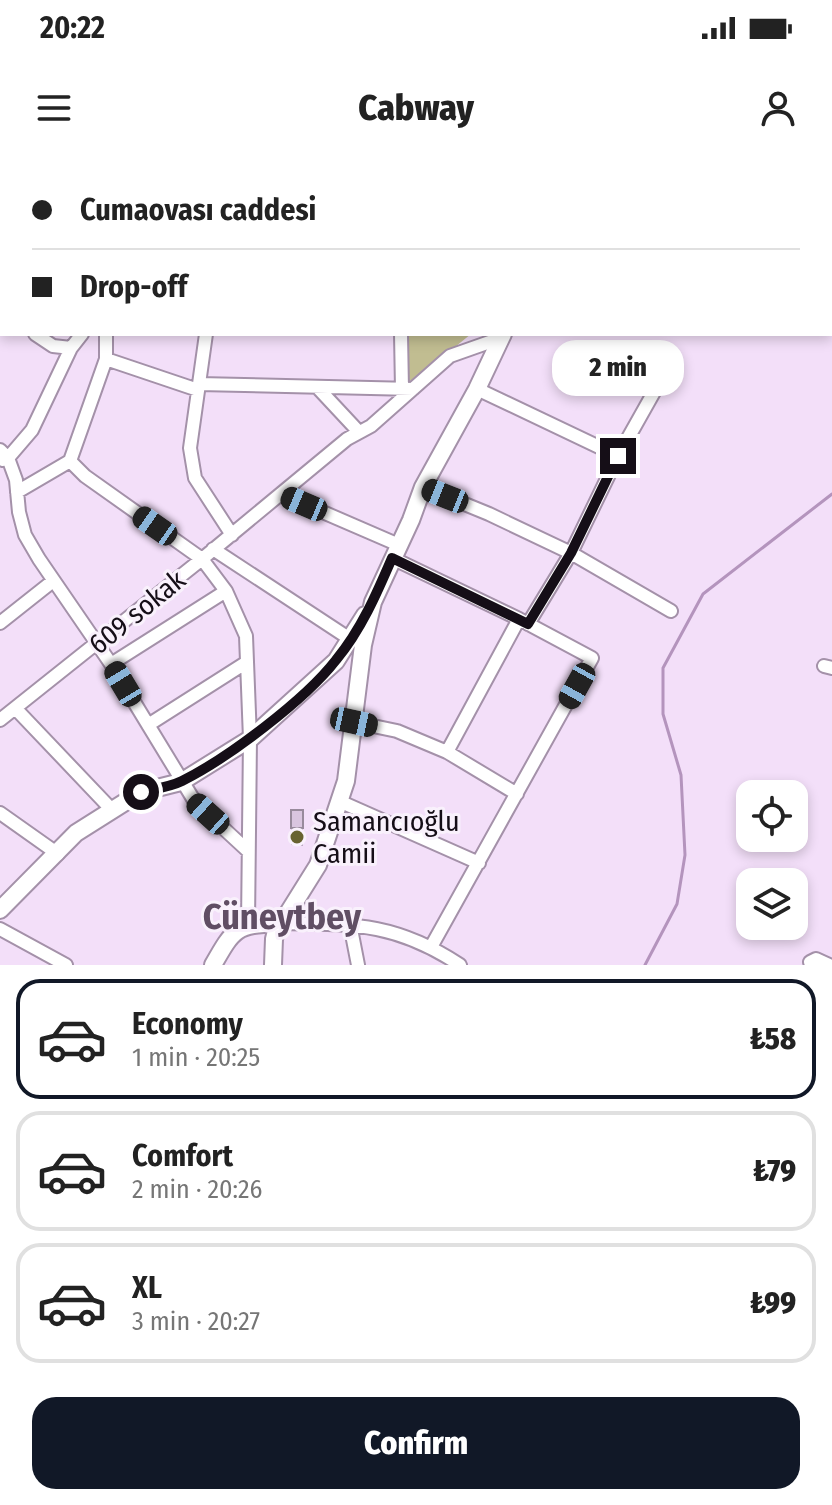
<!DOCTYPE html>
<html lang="en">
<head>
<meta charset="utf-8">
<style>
	body { margin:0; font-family:"Fira Sans Condensed",sans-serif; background:#f2f2f2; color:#222; height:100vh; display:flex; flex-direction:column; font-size:30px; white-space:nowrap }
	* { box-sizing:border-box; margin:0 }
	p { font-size:26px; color:#767676 }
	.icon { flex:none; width:44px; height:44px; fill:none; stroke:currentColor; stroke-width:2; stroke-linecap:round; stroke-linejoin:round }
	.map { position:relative; height:805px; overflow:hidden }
	.drawer { display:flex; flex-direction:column; background:#fff; flex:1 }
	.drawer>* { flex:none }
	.guide { position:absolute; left:0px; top:0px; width:832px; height:176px; box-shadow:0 4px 12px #0003; display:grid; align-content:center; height:176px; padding:0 32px; background:#fff }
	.tools { position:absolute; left:736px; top:620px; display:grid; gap:16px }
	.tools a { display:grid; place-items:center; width:72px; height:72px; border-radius:16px; background:#fff; box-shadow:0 4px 12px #0003; font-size:40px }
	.end { position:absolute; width:36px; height:36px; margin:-18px; border:10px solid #150e17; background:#fff; box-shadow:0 0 0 4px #fff }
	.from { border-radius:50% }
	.bubble { position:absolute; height:56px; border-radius:24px; background:#fff; box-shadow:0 4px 12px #0003; font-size:26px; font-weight:800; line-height:56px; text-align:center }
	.car { position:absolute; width:24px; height:48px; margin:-24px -12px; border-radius:10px; box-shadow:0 0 6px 2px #0007; background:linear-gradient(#222 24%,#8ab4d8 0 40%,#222 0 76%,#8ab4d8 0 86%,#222 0) }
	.guide b { display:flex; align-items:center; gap:28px; height:76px; font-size:30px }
	.guide b+b { border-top:2px solid #e0e0e0 }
	.guide i { width:20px; height:20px; background:#222 }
	ul { padding:14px 0 0; list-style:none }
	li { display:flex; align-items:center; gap:24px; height:120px; margin:0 16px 12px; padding:0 16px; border:4px solid #e0e0e0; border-radius:24px }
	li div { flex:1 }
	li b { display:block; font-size:30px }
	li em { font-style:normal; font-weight:800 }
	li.active { border-color:#111827 }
	li>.icon { width:72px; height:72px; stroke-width:1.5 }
	.cta { display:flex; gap:16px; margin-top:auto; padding:16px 32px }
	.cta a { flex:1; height:92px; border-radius:24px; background:#111827; color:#fff; font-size:32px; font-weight:800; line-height:92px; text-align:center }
	.status { display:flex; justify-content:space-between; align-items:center; height:56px; padding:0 40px; background:#fff; direction:ltr }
	.status svg { height:22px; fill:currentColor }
	header { display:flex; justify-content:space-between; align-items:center; height:104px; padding:0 32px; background:#fff; font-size:36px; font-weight:800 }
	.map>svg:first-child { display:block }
</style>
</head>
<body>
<div class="status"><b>20:22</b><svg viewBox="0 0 49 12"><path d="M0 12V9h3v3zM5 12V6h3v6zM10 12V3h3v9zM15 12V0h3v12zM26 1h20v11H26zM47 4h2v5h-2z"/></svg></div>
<header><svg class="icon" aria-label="menu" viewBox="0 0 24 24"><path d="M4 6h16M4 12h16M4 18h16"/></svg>Cabway<svg class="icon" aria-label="person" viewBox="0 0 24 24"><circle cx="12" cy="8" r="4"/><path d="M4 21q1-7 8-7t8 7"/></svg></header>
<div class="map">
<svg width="832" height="805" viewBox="0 0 832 805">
	<rect width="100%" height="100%" fill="#f3dff9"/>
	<path fill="#c1bd91" d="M 406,174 L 471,174 L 413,221 L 408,220 Z"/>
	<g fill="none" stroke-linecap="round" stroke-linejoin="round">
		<path stroke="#b494bd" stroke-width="3" d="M 645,805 L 677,744 L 685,695 L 681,615 L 663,554 L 663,508 L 703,434 L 832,334"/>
		<g stroke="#a491a9" stroke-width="16">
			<path id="minor" d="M 223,0 L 224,2
				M 160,2 L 161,0
				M 375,2 L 376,0
				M 0,151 L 2,152
				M 35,174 L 53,186 L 71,188
				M 206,174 L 190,288 L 195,318 L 232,375
				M 401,174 L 402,229
				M 106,199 L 198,230
				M 199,224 L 413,229
				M 317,227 L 359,272
				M 477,229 L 618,296 L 571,393 L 528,464
				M 0,290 L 8,298 L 16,320 L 19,352 L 25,375 L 39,399 L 111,504 L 195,642 L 248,691
				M 618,296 L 654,232
				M 3,300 L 8,298 L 32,270 L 71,188 L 82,174
				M 70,301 L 85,316 L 202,399 L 347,279 L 371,266 L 450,196 L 501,178
				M 423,327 L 489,354 L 571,393 L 671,451
				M 17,332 L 70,301 L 106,199 L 106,174
				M 281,334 L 399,385
				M 213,389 L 350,479
				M 392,398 L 519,459 L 592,498 L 431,787
				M 0,463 L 53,421
				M 111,504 L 226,431
				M 824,506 L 832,508
				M 15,548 L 113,651
				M 0,560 L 202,399 L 226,431 L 246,476 L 250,579 L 248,764
				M 354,562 L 397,571 L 447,592
				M 148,565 L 247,502
				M 517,634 L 447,592 L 519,459
				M 339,641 L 479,703
				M 0,653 L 58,694
				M 278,763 C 352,764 395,762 460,805
				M 350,764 L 358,805
				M 0,769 L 66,805
				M 810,802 L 816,799 L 829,805"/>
		</g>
		<g stroke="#a491a9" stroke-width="20">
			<path id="major" d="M 590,2 L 591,0
				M 0,750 L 76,673 L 141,632 L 181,622 L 250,579 L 336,501 L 365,455
				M 213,805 C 234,768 236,765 278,763
				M 273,805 L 274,779 L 278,763 L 288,753 L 318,705 L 346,621 L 363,485 L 373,442 L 411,360 L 423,327 L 477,229 L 503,174"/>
		</g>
		<use href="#minor" stroke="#fff" stroke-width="12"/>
		<use href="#major" stroke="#fff" stroke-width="16"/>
	</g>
	<path fill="#bba9c0" d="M 291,650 L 303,650 L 303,686 L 291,685 Z"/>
	<path fill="#d9c5df" stroke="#988a9c" stroke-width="2" d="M 291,650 L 303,650 L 303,668 L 291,668 Z"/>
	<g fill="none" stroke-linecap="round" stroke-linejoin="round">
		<path stroke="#150e17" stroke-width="10" d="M 141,632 C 154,629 170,627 182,621 C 228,598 305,540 336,500 C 361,470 377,433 392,398 L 528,464 L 571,393 L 618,296"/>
	</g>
	<circle fill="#686330" stroke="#f9f1fc" stroke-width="3" cx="297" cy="677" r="8"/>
	<g text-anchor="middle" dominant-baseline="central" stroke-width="6" stroke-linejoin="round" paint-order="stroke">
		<g font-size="28" fill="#150e17" stroke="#f9f1fc">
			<text transform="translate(137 452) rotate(-39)">609 sokak</text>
		</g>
		<g font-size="28" fill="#150e17" stroke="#f9f1fc" text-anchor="start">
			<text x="313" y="661">Samancıoğlu<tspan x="313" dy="32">Camii</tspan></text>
		</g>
		<g font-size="36" font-weight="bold" fill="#604e64" stroke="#f9f1fc">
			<text x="282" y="757">Cüneytbey</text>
		</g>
	</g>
</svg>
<div class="tools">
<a><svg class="icon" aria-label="locate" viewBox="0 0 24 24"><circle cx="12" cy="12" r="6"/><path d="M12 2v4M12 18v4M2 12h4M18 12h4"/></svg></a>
<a><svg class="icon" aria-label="layers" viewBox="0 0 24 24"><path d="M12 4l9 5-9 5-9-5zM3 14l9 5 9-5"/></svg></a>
</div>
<i class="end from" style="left:141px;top:632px"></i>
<i class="end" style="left:618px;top:296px"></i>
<div class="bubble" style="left:552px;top:180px;width:132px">2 min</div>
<i class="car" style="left:445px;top:336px;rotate:292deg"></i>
<i class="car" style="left:304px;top:344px;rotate:293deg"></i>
<i class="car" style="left:155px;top:366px;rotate:305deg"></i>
<i class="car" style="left:123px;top:524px;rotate:329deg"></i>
<i class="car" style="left:577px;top:526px;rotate:209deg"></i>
<i class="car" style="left:354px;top:562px;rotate:102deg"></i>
<i class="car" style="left:208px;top:654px;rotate:312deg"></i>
<div class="guide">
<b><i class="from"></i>Cumaovası caddesi</b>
<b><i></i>Drop-off</b>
</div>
</div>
<section class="drawer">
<ul>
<li class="active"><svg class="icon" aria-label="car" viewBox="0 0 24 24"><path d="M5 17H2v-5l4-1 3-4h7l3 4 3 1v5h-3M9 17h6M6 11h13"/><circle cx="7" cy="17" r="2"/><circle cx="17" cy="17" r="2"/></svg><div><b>Economy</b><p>1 min · 20:25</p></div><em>₺58</em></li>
<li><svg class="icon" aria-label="car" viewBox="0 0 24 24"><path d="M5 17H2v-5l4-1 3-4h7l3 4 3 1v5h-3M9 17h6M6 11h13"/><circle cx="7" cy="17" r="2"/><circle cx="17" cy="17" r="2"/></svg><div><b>Comfort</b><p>2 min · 20:26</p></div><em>₺79</em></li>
<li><svg class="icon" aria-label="car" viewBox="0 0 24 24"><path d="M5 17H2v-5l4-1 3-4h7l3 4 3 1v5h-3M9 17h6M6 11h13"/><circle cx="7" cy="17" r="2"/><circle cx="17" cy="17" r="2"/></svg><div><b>XL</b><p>3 min · 20:27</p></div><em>₺99</em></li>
</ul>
<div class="cta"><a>Confirm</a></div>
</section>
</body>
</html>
